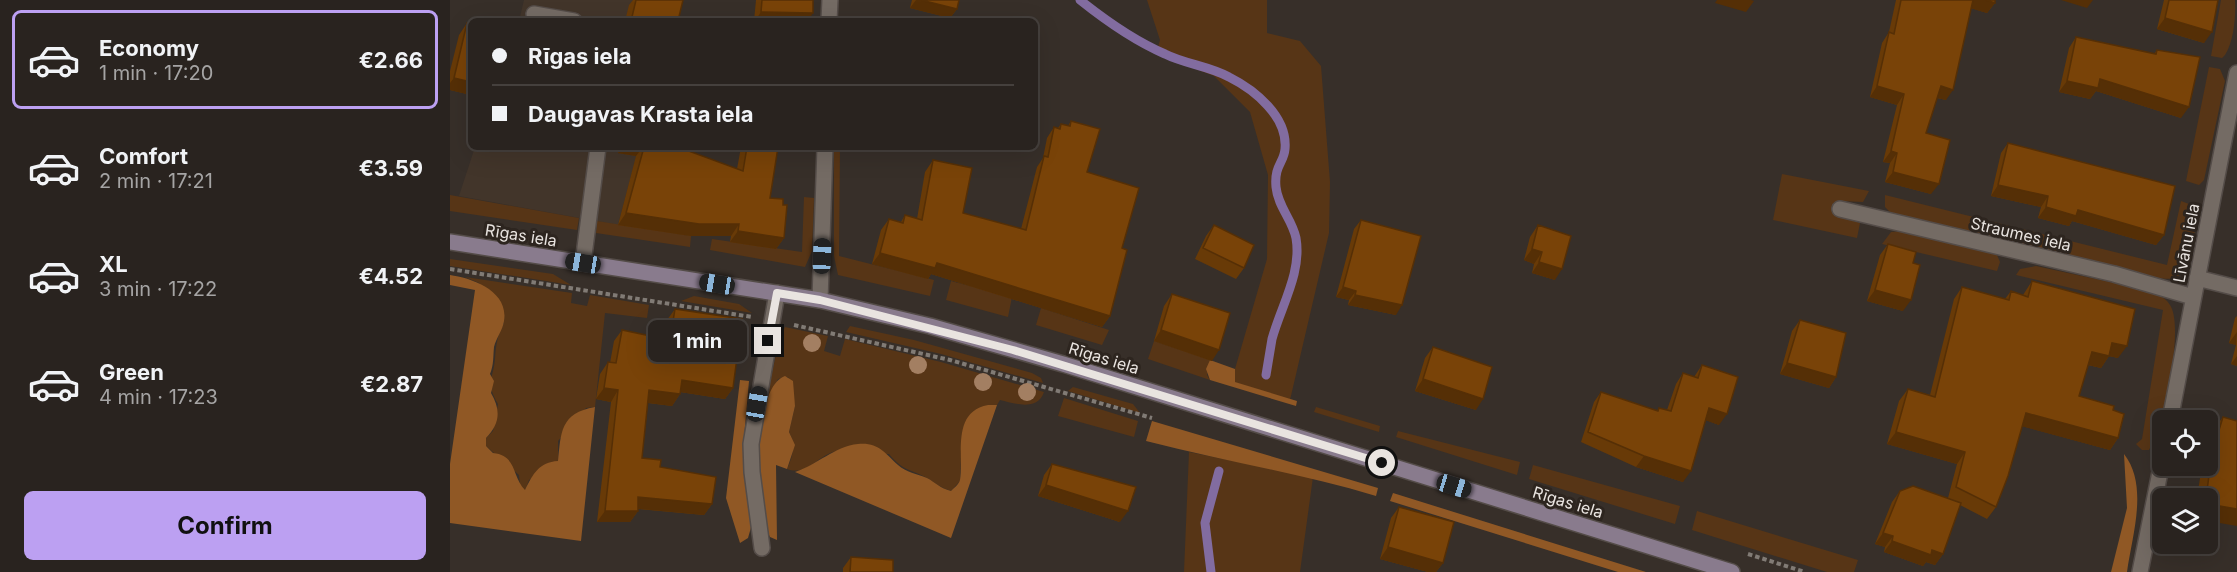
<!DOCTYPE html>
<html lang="en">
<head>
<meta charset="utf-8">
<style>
	body { margin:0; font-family:Inter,sans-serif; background:#312b28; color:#f1f3f6; height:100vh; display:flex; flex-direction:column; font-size:22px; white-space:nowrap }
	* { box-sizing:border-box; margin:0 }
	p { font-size:20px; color:#a5a4a4 }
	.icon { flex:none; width:33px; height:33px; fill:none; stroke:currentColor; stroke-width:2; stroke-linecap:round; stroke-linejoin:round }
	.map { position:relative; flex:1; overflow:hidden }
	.sheet { display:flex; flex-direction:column; background:#29231f; width:450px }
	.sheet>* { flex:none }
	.guide { position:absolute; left:18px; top:18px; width:570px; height:132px; border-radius:9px; box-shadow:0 6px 24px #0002,0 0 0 2px #45403d; display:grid; align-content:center; height:132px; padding:0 24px; background:#29231f }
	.controls { position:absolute; left:1702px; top:410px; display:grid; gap:12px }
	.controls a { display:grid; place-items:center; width:66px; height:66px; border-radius:9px; background:#29231f; box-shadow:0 6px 24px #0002,0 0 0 2px #45403d; font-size:30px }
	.end { position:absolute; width:27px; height:27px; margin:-14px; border:8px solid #e9e4e0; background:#111; box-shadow:0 0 0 3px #111 }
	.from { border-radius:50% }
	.bubble { position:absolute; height:42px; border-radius:9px; background:#29231f; box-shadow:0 6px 24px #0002,0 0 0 2px #45403d; font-size:20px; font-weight:700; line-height:42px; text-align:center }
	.car { position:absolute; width:18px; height:36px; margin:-18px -9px; border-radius:8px; box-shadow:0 0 4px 2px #0007; background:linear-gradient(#222 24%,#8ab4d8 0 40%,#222 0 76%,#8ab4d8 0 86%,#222 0) }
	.guide b { display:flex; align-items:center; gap:21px; height:57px; font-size:22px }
	.guide b+b { border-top:2px solid #45403d }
	.guide i { width:15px; height:15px; background:#f1f3f6 }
	ul { padding:10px 0 0; list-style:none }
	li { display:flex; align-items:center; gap:18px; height:99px; margin:0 12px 9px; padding:0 12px; border:3px solid transparent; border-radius:9px }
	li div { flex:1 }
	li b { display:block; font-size:22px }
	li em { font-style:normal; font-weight:700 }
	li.current { border-color:#bca0f2 }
	li>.icon { width:54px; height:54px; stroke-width:1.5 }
	.cta { display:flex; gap:12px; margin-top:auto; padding:12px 24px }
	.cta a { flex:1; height:69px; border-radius:9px; background:#bca0f2; color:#111; font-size:24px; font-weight:700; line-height:69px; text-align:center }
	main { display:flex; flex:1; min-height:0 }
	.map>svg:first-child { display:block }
</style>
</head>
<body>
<main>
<section class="sheet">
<ul>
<li class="current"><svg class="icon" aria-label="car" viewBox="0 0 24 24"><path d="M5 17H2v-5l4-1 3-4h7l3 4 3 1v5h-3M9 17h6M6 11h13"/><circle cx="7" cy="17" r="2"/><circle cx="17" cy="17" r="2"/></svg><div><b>Economy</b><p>1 min · 17:20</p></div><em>€2.66</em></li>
<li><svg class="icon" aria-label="car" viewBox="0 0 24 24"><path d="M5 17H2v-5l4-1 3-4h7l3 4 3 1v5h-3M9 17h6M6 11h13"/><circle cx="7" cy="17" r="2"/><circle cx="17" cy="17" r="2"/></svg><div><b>Comfort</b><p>2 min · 17:21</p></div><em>€3.59</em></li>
<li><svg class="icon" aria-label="car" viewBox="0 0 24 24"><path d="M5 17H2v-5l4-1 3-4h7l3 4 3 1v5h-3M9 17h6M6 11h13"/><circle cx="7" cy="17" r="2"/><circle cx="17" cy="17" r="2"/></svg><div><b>XL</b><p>3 min · 17:22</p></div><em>€4.52</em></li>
<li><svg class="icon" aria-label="car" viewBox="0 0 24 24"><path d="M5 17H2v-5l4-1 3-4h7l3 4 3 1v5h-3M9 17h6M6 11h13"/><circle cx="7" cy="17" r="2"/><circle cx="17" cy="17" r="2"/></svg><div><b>Green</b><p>4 min · 17:23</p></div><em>€2.87</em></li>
</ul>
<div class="cta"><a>Confirm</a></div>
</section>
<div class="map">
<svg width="1787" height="572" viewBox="0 0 1787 572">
	<rect width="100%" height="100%" fill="#372f29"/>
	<path fill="#42352a" d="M 74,0 L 229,0 L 223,21 L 69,21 Z
		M 25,147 L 189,147 L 168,225 L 9,196 Z"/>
	<path fill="#573516" d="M 697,0 L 817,0 L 817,33 L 850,41 L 871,66 L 880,182 L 879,233 L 840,400 L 784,382 L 785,369 L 817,259 L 818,175 L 800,112 L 764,76 L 706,54 L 710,40 Z
		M 1771,0 L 1785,0 C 1786,16 1784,41 1775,55 L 1772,58 L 1761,56 Z
		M 1759,67 L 1770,69 L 1775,81 L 1754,180 L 1749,185 L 1736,181 Z
		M 384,147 L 390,147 L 389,256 L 484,280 L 480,296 L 388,275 L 384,256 Z
		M 1332,174 L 1419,191 L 1413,202 L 1391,201 L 1388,216 L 1410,223 L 1407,238 L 1323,220 Z
		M 0,195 L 129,218 L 127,230 L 0,211 Z
		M 1435,195 L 1717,265 L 1731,201 L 1747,207 C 1744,226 1746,265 1728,276 C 1720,281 1708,278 1699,277 L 1442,214 L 1435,207 Z
		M 354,197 L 364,198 L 362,251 L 355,267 L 260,250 L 262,239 L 352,252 Z
		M 147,221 L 241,236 L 240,247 L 146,233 Z
		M 1451,231 L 1547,255 L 1550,262 L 1547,271 L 1432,244 L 1441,232 Z
		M 0,259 L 103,274 L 121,285 L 0,266 Z
		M 1586,266 L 1692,289 C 1702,293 1714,295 1720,305 C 1735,328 1713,426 1699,450 L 1692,450 L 1686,444 L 1692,439 L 1713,310 L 1566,275 L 1570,269 Z
		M 15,277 L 122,293 L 121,303 L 137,306 L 140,295 L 199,305 L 197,318 L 155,313 L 145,407 L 136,408 L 108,441 L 108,461 L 79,480 L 75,491 L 70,485 L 69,475 L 36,446 L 36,438 L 43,431 L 48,404 C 35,382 43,380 45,359 C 46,345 47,336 54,323 L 29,283 Z
		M 501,281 L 562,297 L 558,317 L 496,300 Z
		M 244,296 L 289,304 L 302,313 L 231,301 Z
		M 591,308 L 659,330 L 652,345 L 586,325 Z
		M 400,326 L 464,340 L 582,373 L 591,378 L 593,383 L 491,354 L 396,332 Z
		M 335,327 L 378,336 L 374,351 L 390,356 L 395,339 L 491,362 L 594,392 C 588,411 565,404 550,400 L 547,405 L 538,405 L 519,416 L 512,433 L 510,481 L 501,491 C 492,488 488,485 480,480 C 464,469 454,473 439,454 C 425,454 395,448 383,452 C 366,458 356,476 337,469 C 343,456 346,444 339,432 L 345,406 L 338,377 L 328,379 L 316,402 L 329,340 Z
		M 704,341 L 760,360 L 757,375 L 760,380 L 698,359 Z
		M 623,387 L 683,404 L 690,413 L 618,391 Z
		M 614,398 L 688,421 L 684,437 L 608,416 Z
		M 866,407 L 930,426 L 929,432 L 864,412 Z
		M 948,431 L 1070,462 L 1067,475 L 946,437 Z
		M 739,452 L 863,477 L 850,572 L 734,572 Z
		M 1083,465 L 1230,506 L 1225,524 L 1079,479 Z
		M 1247,511 L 1408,560 L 1404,572 L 1377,572 L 1242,530 Z"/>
	<path fill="#905825" d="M 0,275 C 22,278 59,291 54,321 C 53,330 46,338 44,347 C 43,357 44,364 40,374 L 44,381 L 41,393 C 51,410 50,424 36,438 L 36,446 L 43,453 C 67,455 62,477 75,490 C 83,474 89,462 108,461 C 111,433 110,413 145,407 L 131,541 L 0,523 L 0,464 L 25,290 L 0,285 Z
		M 760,360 L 785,369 L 785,382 L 847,401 L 846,406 L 760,380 L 756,369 Z
		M 335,376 L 343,381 L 345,406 L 339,432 L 345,445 L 337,469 L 326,465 L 327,540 L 320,537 C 305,510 301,388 335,376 Z
		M 290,380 L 299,381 L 294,438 L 302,524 L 298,538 L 290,543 L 276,498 Z
		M 538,405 L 547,405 L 501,538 L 345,472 C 367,465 385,446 408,444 C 428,442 435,453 448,465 C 456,472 467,474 477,478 C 486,483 490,488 501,491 C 504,488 509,484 510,480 C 514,455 501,412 538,405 Z
		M 702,421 L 928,488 L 926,496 C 849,473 773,461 696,441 Z
		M 1674,454 C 1699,486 1682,535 1677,572 L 1661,572 L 1677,508 Z
		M 943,493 L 1196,572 L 1168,572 L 940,501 Z"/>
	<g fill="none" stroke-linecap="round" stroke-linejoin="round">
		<path stroke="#826ca0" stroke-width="9" d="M 630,0 C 655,20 685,41 715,54 C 735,64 759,66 779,77 C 805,90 838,117 835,149 C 834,163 824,165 826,187 C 828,207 842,219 846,238 C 852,273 831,306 822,339 C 820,351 818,363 816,375
			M 761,572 L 755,523 L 769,471"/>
		<g stroke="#544c48" stroke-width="18">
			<path id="lane" d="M 84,14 L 124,21
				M 133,263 L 148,147"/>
		</g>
		<g stroke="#544c48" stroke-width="18">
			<path id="street" d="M 379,21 L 380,0
				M 1390,209 L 1664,274 L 1743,297
				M 1747,278 L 1787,288
				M 370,300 L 375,147
				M 1720,420 L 1787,73
				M 312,548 L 302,472 L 301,444 L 327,293
				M 1690,572 L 1713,457"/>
		</g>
		<g stroke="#544c48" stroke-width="18">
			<path id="secondary" d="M 0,242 L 370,300 L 480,326 L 613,364 L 1282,572"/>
		</g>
		<path stroke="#817b75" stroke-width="4" stroke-dasharray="4.5 3" stroke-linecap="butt" d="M 0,269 L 302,317
			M 344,325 L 500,360 L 702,418
			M 1298,554 L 1355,572"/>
		<use href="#lane" stroke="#746b64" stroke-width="15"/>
		<use href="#street" stroke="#746b64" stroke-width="15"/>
		<use href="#secondary" stroke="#897b8d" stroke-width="15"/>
	</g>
	<g fill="#a37f62">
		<circle cx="362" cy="343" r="9"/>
		<circle cx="468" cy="365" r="9"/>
		<circle cx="533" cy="382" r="9"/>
		<circle cx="577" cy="392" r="9"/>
	</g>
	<path fill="#683a07" d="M 183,0 L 233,0 L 228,21 L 175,21 L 179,5 Z
		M 306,0 L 363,0 L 358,21 L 304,21 Z
		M 462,0 L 509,0 L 507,9 L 500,18 L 460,8 Z
		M 1446,0 L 1545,0 L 1545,3 L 1537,13 L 1521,8 L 1496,100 L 1487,98 L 1476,133 L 1481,194 L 1435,182 L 1440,163 L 1433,162 L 1447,105 L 1420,97 L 1432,43 L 1439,32 Z
		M 1714,0 L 1768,0 L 1754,43 L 1707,29 Z
		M 17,23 L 21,95 L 0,90 L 0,71 L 9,35 Z
		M 1626,37 L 1704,54 L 1707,50 L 1731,118 L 1646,91 L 1640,99 L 1609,92 L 1619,48 Z
		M 621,121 L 637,172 L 672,248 L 660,316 L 652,327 L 481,274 L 478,279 L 422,264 L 431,230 L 439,219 L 451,222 L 455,215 L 467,219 L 475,172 L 483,160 L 513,213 L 571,229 L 587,167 L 593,158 L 597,138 L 604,127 L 608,128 L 611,124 L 618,126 Z
		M 1558,143 L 1714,235 L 1706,245 L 1622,221 L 1619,226 L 1588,218 L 1591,207 L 1541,196 L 1551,153 Z
		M 169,147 L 228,147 L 287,169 L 291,147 L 328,147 L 320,198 L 333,205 L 334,238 L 326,249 L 280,242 L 281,236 L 241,236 L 168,225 L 186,156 L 168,153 Z
		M 911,220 L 946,315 L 898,305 L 899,300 L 886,297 L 904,229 Z
		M 764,225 L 794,268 L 786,279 L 745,259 L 756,236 Z
		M 1088,225 L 1105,280 L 1082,273 L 1084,264 L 1074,260 L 1080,237 Z
		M 1438,244 L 1453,311 L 1417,301 L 1430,255 Z
		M 1582,281 L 1668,358 L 1659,356 L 1651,368 L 1638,365 L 1629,396 L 1663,410 L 1668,438 L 1660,450 L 1572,426 L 1546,507 L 1537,519 L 1510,505 L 1493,554 L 1485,565 L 1476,562 L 1473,566 L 1434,552 L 1435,547 L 1425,544 L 1442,502 L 1450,491 L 1498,498 L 1507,464 L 1437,444 L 1449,401 L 1458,389 L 1480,395 L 1504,299 L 1512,287 L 1555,299 L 1561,291 L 1573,295 Z
		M 722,294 L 762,361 L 704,341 L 714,306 Z
		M 225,309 L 283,388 L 275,399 L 230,392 L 230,394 L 222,406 L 198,403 L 192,458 L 210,467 L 262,504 L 254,515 L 188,509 L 188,511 L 180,522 L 147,522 L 161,402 L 146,399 L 150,374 L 158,362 L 160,363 L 164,341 L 172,330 L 214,339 L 217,320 Z
		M 1787,316 L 1787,366 L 1781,364 L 1786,345 L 1779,343 L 1785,318 Z
		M 1350,320 L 1386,377 L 1379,388 L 1330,374 L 1342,331 Z
		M 983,347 L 1026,410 L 965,391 L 975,358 Z
		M 1252,365 L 1269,425 L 1256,420 L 1233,482 L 1186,467 L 1131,442 L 1144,402 L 1151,392 L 1207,411 L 1209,408 L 1217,410 L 1226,384 L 1233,373 L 1244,377 Z
		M 1773,417 L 1758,498 L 1747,498 L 1752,465 L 1758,465 L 1758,446 L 1762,432 Z
		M 602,464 L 670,522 L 588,496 L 594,475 Z
		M 949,507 L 993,563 L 986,572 L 978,572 L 930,559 L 941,518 Z
		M 401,557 L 443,572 L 393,572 L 393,568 Z"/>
	<path fill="#552f06" d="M 466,0 L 471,0 L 507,9 L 500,18 L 460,8 Z
		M 1267,0 L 1301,0 L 1304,1 L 1296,12 L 1265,3 Z
		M 1521,0 L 1536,0 L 1545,3 L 1537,13 L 1516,7 Z
		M 1611,0 L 1643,0 L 1637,8 Z
		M 311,12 L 363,13 L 358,21 L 305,21 Z
		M 1715,18 L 1762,32 L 1754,43 L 1707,29 Z
		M 4,78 L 21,82 L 21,95 L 0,90 L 0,83 Z
		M 1650,79 L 1739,107 L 1731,118 L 1646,91 L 1640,99 L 1609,92 L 1617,81 Z
		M 1427,86 L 1454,94 L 1447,105 L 1420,97 Z
		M 1491,86 L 1503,90 L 1496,100 L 1483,97 Z
		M 172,147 L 193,147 L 186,156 L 168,153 Z
		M 1441,151 L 1447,153 L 1440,163 L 1433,162 Z
		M 1443,172 L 1489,184 L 1481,194 L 1435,182 Z
		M 1548,185 L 1598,196 L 1591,207 L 1541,196 Z
		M 1596,207 L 1628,210 L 1714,235 L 1706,245 L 1622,221 L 1619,226 L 1588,218 Z
		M 176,213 L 289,224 L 281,236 L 241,236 L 168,225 Z
		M 288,231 L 334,238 L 326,249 L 280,242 Z
		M 1082,249 L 1092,252 L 1084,264 L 1074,260 Z
		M 430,253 L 487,263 L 660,316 L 652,327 L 481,274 L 478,279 L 422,264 Z
		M 1089,262 L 1112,269 L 1105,280 L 1082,273 Z
		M 893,287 L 906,291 L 899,300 L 886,297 Z
		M 1425,290 L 1461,300 L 1453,311 L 1417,301 Z
		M 905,295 L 952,305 L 946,315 L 898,305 Z
		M 711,330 L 769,350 L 762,361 L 704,341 Z
		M 1787,332 L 1786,345 L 1779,343 Z
		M 1662,343 L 1677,346 L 1668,358 L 1654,355 Z
		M 1642,352 L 1659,356 L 1651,368 L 1634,364 Z
		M 1787,356 L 1787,366 L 1781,364 Z
		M 1337,363 L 1386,377 L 1379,388 L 1330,374 Z
		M 973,379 L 1033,399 L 1026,410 L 965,391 Z
		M 232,380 L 283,388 L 275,399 L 224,391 Z
		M 154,388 L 168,390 L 161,402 L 146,399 Z
		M 199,390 L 230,394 L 222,406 L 191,402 Z
		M 1259,408 L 1277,414 L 1269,425 L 1252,419 Z
		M 1576,413 L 1668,438 L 1660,450 L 1567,425 Z
		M 1446,432 L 1515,452 L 1507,464 L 1437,444 Z
		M 1194,456 L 1241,471 L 1233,482 L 1186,467 Z
		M 596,485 L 678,511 L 670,522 L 588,496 Z
		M 188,497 L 262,504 L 254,515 L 180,508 Z
		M 1758,504 L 1787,509 L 1787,526 L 1758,521 Z
		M 155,511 L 188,511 L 180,522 L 147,522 Z
		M 1433,533 L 1443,536 L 1435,547 L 1425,544 Z
		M 1442,541 L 1482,550 L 1493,554 L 1485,565 L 1476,562 L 1473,566 L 1434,552 Z
		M 938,547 L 993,563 L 986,572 L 978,572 L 930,559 Z"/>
	<path fill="#794308" stroke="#552f06" stroke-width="1.5" d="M 186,0 L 233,0 L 228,21 L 181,21 Z
		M 312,0 L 363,0 L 363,13 L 311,12 Z
		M 471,0 L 509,0 L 507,9 Z
		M 1451,0 L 1523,0 L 1503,90 L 1491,86 L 1476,133 L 1500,140 L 1489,184 L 1443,172 L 1447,153 L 1441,151 L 1454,94 L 1427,86 L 1439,32 L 1444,34 Z
		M 1536,0 L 1545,0 L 1545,3 Z
		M 1719,0 L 1768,0 L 1762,32 L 1715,18 Z
		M 17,23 L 21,24 L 21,82 L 4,78 Z
		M 1626,37 L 1706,54 L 1707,50 L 1750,57 L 1739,107 L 1650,79 L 1648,88 L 1617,81 Z
		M 621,121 L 650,129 L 637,172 L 689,188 L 672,248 L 677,250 L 660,316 L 487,263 L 485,268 L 430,253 L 439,219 L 453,223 L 455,215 L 472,220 L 483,160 L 522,168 L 513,213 L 576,230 L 594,156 L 598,157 L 604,127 L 610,129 L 611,124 L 620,126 Z
		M 1558,143 L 1725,186 L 1714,235 L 1628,210 L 1626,216 L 1596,207 L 1598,196 L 1548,185 Z
		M 194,147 L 228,147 L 293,171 L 297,147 L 328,147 L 320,198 L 333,199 L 333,205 L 337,205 L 334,238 L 288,231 L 289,224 L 249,224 L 176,213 Z
		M 911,220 L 971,236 L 952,305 L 905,295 L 906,291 L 893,287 Z
		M 764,225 L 804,245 L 794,268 L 753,248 Z
		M 1088,225 L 1121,236 L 1112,269 L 1089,262 L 1092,252 L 1082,249 Z
		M 1438,244 L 1466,252 L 1463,263 L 1470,265 L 1461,300 L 1425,290 Z
		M 1582,281 L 1685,309 L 1677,346 L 1662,343 L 1659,356 L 1642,352 L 1629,396 L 1664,406 L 1663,410 L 1674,414 L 1668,438 L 1576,413 L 1558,476 L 1546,507 L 1506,487 L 1515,452 L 1446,432 L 1458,389 L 1485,397 L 1512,287 L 1559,300 L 1561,291 L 1578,297 Z
		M 722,294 L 780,313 L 769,350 L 711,330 Z
		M 225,309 L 292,319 L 283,388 L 232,380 L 230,394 L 199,390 L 192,458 L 211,460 L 210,467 L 266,477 L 262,504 L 188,497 L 188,511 L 155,511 L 168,390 L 154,388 L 158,362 L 166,363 L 172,330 L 220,340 Z
		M 1350,320 L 1396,333 L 1386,377 L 1337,363 Z
		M 983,347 L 1042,367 L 1033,399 L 973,379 Z
		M 1252,365 L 1288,377 L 1277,414 L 1259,408 L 1241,471 L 1194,456 L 1138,432 L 1151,392 L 1208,411 L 1209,408 L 1221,411 L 1233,373 L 1248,378 Z
		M 1773,417 L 1787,421 L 1787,509 L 1758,504 L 1758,498 L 1756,498 L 1762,453 Z
		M 602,464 L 686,487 L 678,511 L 596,485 Z
		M 1463,486 L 1511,503 L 1493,554 L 1482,550 L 1481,555 L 1442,541 L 1443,536 L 1433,533 L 1450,491 Z
		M 949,507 L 1004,522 L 993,563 L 938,547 Z
		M 401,557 L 443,560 L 443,572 L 400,572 Z"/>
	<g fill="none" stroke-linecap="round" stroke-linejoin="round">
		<path stroke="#e9e4e0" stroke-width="8" d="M 318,341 L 327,293 L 370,300 L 563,350 L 932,463"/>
	</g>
	<g text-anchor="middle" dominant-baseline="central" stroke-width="6" stroke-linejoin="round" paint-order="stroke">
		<g font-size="16" fill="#e9e4e0" stroke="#2d251f">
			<text transform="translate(1571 234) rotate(13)">Straumes iela</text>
			<text transform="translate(71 235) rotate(9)">Rīgas iela</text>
			<text transform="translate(1736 243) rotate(-79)">Līvānu iela</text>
			<text transform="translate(654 358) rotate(17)">Rīgas iela</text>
			<text transform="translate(1118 502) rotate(17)">Rīgas iela</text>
		</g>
	</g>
</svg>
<div class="controls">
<a><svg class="icon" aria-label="locate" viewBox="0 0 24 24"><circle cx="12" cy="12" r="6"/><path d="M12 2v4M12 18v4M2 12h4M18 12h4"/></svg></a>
<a><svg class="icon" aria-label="layers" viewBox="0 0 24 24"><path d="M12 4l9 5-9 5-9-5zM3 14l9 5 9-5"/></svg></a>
</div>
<i class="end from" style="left:932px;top:463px"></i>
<i class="end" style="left:318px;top:341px"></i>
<div class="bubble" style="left:198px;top:320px;width:99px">1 min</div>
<i class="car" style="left:372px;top:256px;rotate:2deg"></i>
<i class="car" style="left:133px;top:263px;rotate:279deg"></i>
<i class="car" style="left:267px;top:284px;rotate:279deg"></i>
<i class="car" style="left:307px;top:404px;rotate:10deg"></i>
<i class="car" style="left:1004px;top:486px;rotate:107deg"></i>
<div class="guide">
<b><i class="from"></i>Rīgas iela</b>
<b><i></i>Daugavas Krasta iela</b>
</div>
</div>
</main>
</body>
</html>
